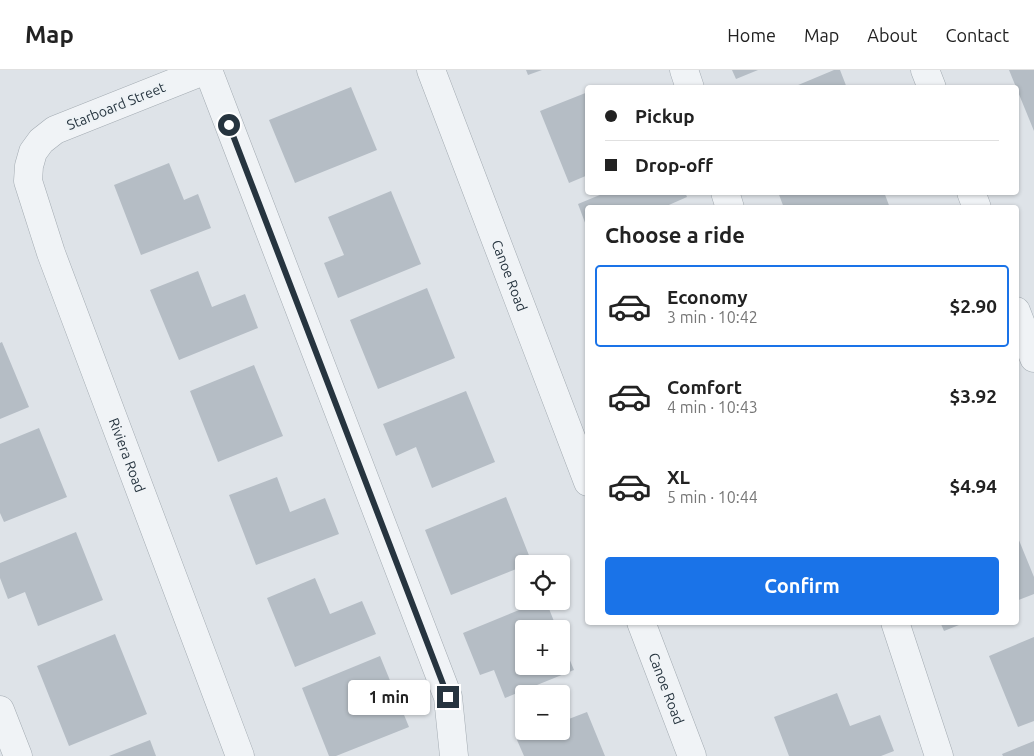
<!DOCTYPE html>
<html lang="en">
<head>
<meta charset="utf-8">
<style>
	body { margin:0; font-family:Ubuntu,sans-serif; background:#f6f6f6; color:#222; height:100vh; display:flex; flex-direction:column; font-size:19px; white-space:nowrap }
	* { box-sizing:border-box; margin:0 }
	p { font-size:16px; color:#767676 }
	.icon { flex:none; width:28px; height:28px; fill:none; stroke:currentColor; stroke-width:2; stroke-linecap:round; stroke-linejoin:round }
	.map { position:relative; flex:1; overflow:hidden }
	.panel { position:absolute; left:585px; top:135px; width:434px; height:420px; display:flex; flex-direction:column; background:#fff; border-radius:5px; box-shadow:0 1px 4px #0004 }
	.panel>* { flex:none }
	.top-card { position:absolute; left:585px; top:15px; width:434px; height:110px; border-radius:5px; box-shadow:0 1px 4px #0004; display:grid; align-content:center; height:110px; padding:0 20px; background:#fff }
	.controls { position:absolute; left:515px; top:485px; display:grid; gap:10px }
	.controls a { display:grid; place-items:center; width:55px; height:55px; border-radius:5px; background:#fff; box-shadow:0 1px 4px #0004; font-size:25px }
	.end { position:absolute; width:22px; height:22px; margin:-11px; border:6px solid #26343f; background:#fff; box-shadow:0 0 0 2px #fff }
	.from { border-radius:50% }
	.bubble { position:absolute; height:35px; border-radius:5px; background:#fff; box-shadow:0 1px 4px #0004; font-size:16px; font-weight:600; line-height:35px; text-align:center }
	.top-card b { display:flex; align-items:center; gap:18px; height:48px; font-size:19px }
	.top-card b+b { border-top:1px solid #e0e0e0 }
	.top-card i { width:12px; height:12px; background:#222 }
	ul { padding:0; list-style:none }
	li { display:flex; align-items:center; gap:15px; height:82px; margin:0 10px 8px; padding:0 10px; border:2px solid transparent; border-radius:5px }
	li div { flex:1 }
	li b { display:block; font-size:19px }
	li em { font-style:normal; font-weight:600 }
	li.selected { border-color:#1a73e8 }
	li>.icon { width:45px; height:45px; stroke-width:1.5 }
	h2 { padding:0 20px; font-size:22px; line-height:60px }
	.action { display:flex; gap:10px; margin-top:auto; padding:10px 20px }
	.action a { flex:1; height:58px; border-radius:5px; background:#1a73e8; color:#fff; font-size:20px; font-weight:600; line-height:58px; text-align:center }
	header { display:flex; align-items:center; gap:30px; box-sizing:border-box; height:70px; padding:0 25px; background:#fff; border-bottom:1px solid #e0e0e0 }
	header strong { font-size:24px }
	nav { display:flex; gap:28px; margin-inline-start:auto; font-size:18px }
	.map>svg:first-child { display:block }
</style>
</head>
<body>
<header>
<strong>Map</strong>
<nav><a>Home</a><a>Map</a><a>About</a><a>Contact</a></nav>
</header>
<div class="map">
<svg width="1034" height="686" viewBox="0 0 1034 686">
	<rect width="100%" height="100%" fill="#dee3e8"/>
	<path fill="#b5bdc5" d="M 526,0 L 542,0 L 528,5 Z
		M 732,0 L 758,0 L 736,9 Z
		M 834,0 L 840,0 L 847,18 L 791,18 Z
		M 1009,0 L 1034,0 L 1034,61 Z
		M 351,17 L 377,80 L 295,113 L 269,50 Z
		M 588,22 L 588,105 L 569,113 L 540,41 Z
		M 169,93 L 184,130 L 198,124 L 211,158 L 141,185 L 114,115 Z
		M 391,121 L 421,194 L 338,228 L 324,193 L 344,185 L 328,147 Z
		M 607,122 L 685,122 L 687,127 L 662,138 L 588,138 L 587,158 L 578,134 Z
		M 778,122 L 884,122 L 890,138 L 784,138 Z
		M 198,201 L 212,237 L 245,224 L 258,258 L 179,290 L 150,220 Z
		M 427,218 L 455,288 L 378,319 L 350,250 Z
		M 2,272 L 29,337 L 0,349 L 0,273 Z
		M 254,295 L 283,366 L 218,392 L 190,321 Z
		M 466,321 L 495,392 L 432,418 L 416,377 L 396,386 L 383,354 Z
		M 39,358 L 67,427 L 4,452 L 0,443 L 0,374 Z
		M 277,407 L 290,442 L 325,428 L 339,464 L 256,495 L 229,425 Z
		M 506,427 L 532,493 L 524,494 L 524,496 L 451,525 L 425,460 Z
		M 76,462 L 103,530 L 38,556 L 25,522 L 8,529 L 0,508 L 0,493 Z
		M 1016,463 L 1034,507 L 1034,524 L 1016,531 Z
		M 315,508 L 330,544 L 362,531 L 376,564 L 295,597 L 267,528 Z
		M 541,531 L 546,531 L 557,559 L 524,559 L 524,596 L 561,596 L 561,569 L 574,600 L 505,628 L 494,600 L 480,605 L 463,563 Z
		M 940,552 L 964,552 L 964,553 L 944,561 Z
		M 115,564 L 147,644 L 69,676 L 37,596 Z
		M 1034,567 L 1034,651 L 1018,657 L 989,586 Z
		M 380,586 L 409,657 L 336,686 L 329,686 L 302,618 Z
		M 837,623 L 850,656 L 880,645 L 894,681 L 881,686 L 789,686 L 774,647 Z
		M 587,642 L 605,686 L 524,686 L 517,670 L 538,661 L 561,661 L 561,652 Z
		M 150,670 L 156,686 L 109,686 Z
		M 1034,671 L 1034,686 L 1003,686 L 1002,684 Z"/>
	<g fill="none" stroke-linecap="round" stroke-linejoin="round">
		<g stroke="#a3abb2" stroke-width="29">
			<g id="minor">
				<path id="s1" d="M 206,0 L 55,60 L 41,71 L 33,82 L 29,96 L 28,111 L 51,183 L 240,686"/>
				<path d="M 208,0 L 448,627 L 454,686"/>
				<path id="s2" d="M 431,0 L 588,412"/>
				<path d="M 684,0 L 690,18"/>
				<path d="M 925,0 L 932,18"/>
				<path d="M 725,122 L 730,138"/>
				<path d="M 971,122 L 977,138"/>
				<path d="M 1016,241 L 1034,288"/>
				<path id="s3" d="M 641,552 L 692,686"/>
				<path d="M 895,552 L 939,686"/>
				<path d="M 0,640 L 18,686"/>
			</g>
		</g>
		<use href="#minor" stroke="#f0f3f6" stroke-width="28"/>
	</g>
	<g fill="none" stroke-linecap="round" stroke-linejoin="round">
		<path stroke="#26343f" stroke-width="6" d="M 229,55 L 448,627"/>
	</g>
	<g text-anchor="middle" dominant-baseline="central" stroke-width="4" stroke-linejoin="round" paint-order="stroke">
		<g font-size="14" fill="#26343f" stroke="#edf2f5">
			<text transform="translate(116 36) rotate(-22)">Starboard Street</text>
			<text stroke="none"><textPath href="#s2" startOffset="220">Canoe Road</textPath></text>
			<text stroke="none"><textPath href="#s1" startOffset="515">Riviera Road</textPath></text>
			<text stroke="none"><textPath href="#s3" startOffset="71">Canoe Road</textPath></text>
		</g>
	</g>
</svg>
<div class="controls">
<a><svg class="icon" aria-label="locate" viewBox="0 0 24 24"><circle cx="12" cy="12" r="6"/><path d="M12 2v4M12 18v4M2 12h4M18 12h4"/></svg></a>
<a>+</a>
<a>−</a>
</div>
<i class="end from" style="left:229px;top:55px"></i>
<i class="end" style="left:448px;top:627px"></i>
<div class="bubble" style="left:348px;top:610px;width:82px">1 min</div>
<div class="top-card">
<b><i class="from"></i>Pickup</b>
<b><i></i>Drop-off</b>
</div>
<section class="panel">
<h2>Choose a ride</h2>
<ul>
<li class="selected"><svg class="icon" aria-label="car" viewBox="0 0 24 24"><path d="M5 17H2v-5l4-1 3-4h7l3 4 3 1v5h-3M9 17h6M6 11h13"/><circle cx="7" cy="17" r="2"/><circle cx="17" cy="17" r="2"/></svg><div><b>Economy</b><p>3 min · 10:42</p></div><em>$2.90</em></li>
<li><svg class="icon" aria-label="car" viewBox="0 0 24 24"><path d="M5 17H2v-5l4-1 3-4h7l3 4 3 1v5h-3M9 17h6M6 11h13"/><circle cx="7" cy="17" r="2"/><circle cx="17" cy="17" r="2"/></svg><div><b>Comfort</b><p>4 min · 10:43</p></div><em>$3.92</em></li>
<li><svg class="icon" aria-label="car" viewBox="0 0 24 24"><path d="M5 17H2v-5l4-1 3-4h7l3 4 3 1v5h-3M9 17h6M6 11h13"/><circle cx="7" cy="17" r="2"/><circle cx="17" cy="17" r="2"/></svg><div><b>XL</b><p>5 min · 10:44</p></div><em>$4.94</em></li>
</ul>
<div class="action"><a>Confirm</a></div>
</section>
</div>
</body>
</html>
